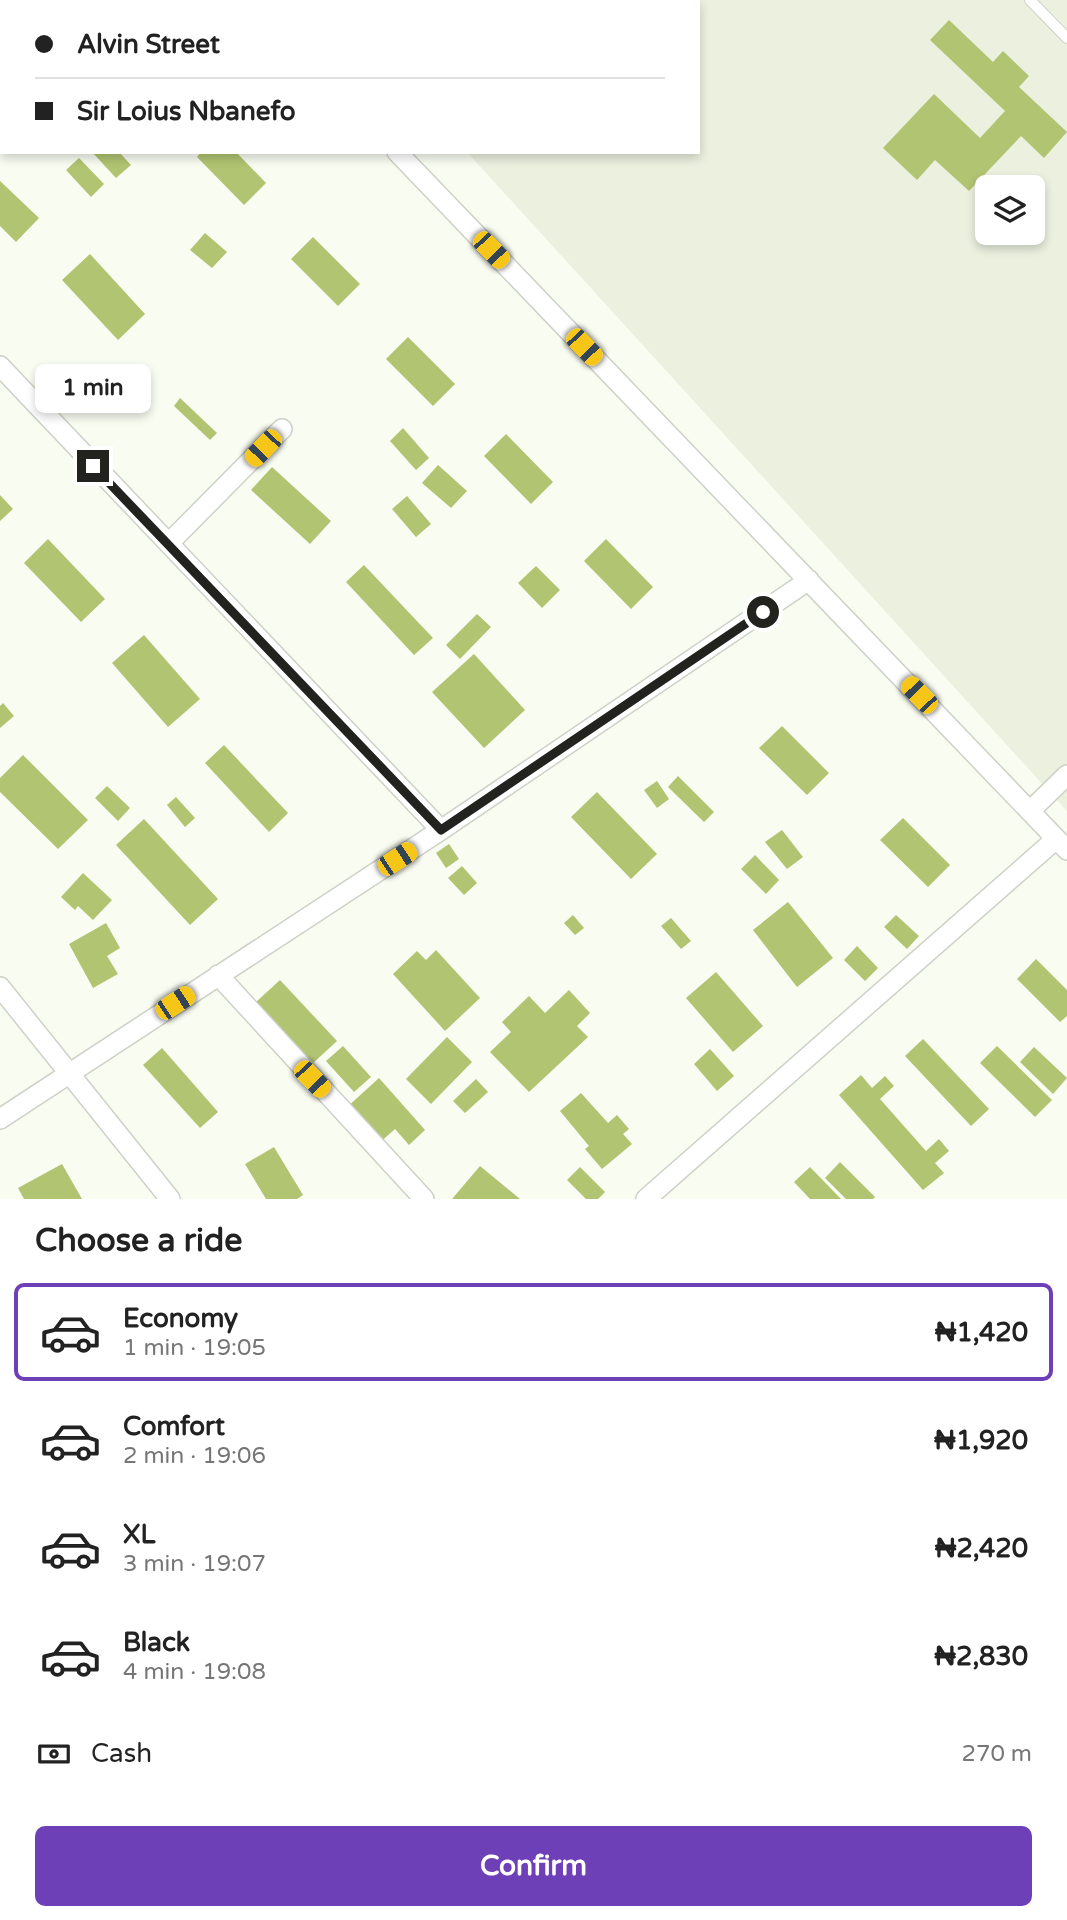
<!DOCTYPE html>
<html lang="en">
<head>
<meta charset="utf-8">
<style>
	body { margin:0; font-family:"Varela Round",sans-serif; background:#f6f6f6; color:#222; height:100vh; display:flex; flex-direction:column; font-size:26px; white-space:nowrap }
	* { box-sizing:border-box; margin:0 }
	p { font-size:23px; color:#767676 }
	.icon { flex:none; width:38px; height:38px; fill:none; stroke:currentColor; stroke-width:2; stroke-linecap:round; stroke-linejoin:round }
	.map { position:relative; height:1199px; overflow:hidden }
	.drawer { display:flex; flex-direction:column; background:#fff; flex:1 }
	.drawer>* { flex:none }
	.banner { position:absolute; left:0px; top:0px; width:700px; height:154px; box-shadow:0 4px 10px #0003; display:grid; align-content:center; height:154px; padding:0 35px; background:#fff }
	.tools { position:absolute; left:975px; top:175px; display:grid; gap:14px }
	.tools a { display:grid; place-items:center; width:70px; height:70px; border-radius:10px; background:#fff; box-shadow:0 4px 10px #0003; font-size:35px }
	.end { position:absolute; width:32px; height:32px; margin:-16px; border:9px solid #22231f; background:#fff; box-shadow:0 0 0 4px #fff }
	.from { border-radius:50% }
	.bubble { position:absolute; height:49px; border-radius:10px; background:#fff; box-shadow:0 4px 10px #0003; font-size:23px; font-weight:700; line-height:49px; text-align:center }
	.car { position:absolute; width:21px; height:42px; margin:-21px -10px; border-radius:9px; box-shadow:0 0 5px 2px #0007; background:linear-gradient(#f5c518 24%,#345 0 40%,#f5c518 0 76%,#345 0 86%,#f5c518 0) }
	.banner b { display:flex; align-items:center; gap:24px; height:66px; font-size:26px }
	.banner b+b { border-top:2px solid #e0e0e0 }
	.banner i { width:18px; height:18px; background:#222 }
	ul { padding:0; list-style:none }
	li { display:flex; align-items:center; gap:21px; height:98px; margin:0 14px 10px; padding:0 21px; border:4px solid transparent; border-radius:10px }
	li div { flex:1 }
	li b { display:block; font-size:26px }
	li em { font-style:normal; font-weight:700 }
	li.active { border-color:#6d40b8 }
	li>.icon { width:63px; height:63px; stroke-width:1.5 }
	h2 { padding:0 35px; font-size:32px; line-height:84px }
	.pay { display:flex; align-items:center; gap:18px; height:77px; padding:0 35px; font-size:26px }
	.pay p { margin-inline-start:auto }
	.button { display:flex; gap:14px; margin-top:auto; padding:14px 35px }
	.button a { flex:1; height:80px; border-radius:10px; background:#6d40b8; color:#fff; font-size:28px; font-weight:700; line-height:80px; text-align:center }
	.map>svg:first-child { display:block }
</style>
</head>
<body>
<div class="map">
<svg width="1067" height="1199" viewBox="0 0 1067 1199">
	<rect width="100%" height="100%" fill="#f9fcf1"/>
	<path fill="#ebf0df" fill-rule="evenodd" d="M 328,0 L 1067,0 L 1067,811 L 467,152 L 698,152 L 698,2 ZM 987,187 L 1032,187 L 1032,233 L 987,233 Z"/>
	<path fill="#b0c472" d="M 949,20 L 993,62 L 1003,51 L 1029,76 L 1019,87 L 1067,132 L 1044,158 L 1021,136 L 969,191 L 935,160 L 917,180 L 883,148 L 934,94 L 980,138 L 1005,111 L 930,40 Z
		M 92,152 L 119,152 L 131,165 L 116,178 Z
		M 201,152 L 236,152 L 266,183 L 244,205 L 197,157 Z
		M 79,158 L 104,184 L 91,197 L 66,170 Z
		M 0,181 L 39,218 L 16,242 L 0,226 Z
		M 205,233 L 227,252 L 212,268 L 190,250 Z
		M 313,237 L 360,284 L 338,306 L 291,259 Z
		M 90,254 L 145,314 L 118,340 L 62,280 Z
		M 408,337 L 455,384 L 433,406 L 386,359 Z
		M 180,398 L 217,433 L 210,440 L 174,406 Z
		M 403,428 L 429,458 L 416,470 L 390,441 Z
		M 506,434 L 553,482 L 531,504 L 484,456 Z
		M 438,465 L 467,491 L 451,508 L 422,483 Z
		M 272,467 L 331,521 L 310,544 L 251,490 Z
		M 0,495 L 13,509 L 0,521 Z
		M 407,496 L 431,524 L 416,537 L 392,509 Z
		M 48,539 L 105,599 L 81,622 L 24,563 Z
		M 606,539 L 653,587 L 631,609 L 584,561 Z
		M 364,565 L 433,638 L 414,655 L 346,582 Z
		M 536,566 L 560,590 L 542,608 L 518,583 Z
		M 477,614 L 491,627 L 460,659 L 446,645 Z
		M 144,635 L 200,699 L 168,727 L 112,663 Z
		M 474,654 L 525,710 L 484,748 L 432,692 Z
		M 3,703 L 14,716 L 0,728 L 0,706 Z
		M 782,726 L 829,773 L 807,795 L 759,748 Z
		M 224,745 L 288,813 L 269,832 L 205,763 Z
		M 23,755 L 88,820 L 58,849 L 0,792 L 0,778 Z
		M 678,776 L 714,812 L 704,822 L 668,787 Z
		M 657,781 L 669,799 L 657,808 L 644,790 Z
		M 107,786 L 130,808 L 118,821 L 95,798 Z
		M 597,792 L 657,854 L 631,879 L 571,817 Z
		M 176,797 L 195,818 L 185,827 L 167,805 Z
		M 903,818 L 950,865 L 928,887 L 880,840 Z
		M 144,819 L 218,899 L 190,925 L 116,845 Z
		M 782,830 L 803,857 L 787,869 L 765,842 Z
		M 449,844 L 459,859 L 446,868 L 436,853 Z
		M 755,855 L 779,880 L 766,894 L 741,869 Z
		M 462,866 L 477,883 L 464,895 L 448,878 Z
		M 83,873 L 112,900 L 93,920 L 78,906 L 75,910 L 61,897 Z
		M 788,902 L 833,958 L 797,987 L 753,930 Z
		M 573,915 L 584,928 L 575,935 L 564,923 Z
		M 896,915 L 919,936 L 907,949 L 884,927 Z
		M 671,918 L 691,941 L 681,949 L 661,926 Z
		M 106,923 L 120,948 L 107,956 L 118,974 L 93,988 L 69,944 Z
		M 857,946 L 878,968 L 865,981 L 844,960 Z
		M 436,950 L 480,998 L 445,1031 L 393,974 L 417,951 L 426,960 Z
		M 1036,959 L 1067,990 L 1067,1016 L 1060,1022 L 1017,979 Z
		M 716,972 L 763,1026 L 733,1052 L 686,998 Z
		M 280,980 L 337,1041 L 311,1065 L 255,1003 Z
		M 569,990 L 590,1013 L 577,1026 L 588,1037 L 529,1092 L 490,1052 L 511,1032 L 502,1022 L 529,996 L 545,1013 Z
		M 447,1037 L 472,1062 L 431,1104 L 406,1079 Z
		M 923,1039 L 989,1109 L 971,1126 L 905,1056 Z
		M 343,1046 L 371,1077 L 354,1092 L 326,1061 Z
		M 997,1046 L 1052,1100 L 1035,1117 L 980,1063 Z
		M 1034,1047 L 1067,1078 L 1053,1094 L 1020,1062 Z
		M 162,1048 L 218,1112 L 200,1128 L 143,1065 Z
		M 710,1049 L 734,1076 L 717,1091 L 694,1064 Z
		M 861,1075 L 872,1088 L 885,1076 L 894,1086 L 880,1099 L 926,1151 L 939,1139 L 949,1151 L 935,1163 L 944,1173 L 923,1190 L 839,1095 Z
		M 379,1078 L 425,1130 L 409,1145 L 395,1129 L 378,1144 L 346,1108 Z
		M 476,1079 L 488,1092 L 465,1113 L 453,1101 Z
		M 581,1093 L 608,1123 L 617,1115 L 629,1129 L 623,1134 L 632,1144 L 602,1169 L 585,1149 L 589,1146 L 560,1111 Z
		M 274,1147 L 303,1195 L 297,1199 L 266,1199 L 245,1164 Z
		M 840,1162 L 875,1197 L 873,1199 L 846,1199 L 825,1178 Z
		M 62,1164 L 82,1199 L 24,1199 L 18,1188 Z
		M 480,1166 L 520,1199 L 452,1199 Z
		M 580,1167 L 605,1192 L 598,1199 L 586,1199 L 567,1180 Z
		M 810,1167 L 841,1199 L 810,1199 L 794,1182 Z"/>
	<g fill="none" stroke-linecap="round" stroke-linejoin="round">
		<g stroke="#ced1c7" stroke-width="12">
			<path id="lane" d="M 1030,0 L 1067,38"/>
		</g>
		<g stroke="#ced1c7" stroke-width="22">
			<path id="street" d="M 252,0 L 253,2
				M 298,2 L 301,0
				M 397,152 L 1067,850
				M 0,366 L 441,830
				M 169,543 L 282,429
				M 1030,811 L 1067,775
				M 218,975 L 424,1199
				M 0,987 L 170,1199
				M 0,1119 L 441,830 L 809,580
				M 646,1199 L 1056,839"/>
		</g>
		<use href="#lane" stroke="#fff" stroke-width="10"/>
		<use href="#street" stroke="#fff" stroke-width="19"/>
	</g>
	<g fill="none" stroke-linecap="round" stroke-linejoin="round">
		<path stroke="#22231f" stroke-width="9" d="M 93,466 L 441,830 L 763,612"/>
	</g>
</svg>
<div class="tools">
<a><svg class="icon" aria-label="layers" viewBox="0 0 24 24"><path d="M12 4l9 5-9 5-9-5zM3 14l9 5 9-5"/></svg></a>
</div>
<i class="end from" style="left:763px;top:612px"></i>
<i class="end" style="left:93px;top:466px"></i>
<div class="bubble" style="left:35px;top:364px;width:116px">1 min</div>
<i class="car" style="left:491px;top:250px;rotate:136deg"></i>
<i class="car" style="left:584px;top:347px;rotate:136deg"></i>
<i class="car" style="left:263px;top:448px;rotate:224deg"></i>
<i class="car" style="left:919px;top:695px;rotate:316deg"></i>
<i class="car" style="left:397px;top:859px;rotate:57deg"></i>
<i class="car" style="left:175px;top:1003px;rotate:57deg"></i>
<i class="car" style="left:312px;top:1079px;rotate:136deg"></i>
<div class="banner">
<b><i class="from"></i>Alvin Street</b>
<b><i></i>Sir Loius Nbanefo</b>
</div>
</div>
<section class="drawer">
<h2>Choose a ride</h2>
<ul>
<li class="active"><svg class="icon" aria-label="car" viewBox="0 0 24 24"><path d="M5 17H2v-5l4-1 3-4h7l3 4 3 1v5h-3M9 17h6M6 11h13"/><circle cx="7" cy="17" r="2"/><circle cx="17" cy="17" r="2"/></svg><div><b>Economy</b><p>1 min · 19:05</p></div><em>₦1,420</em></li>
<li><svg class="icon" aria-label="car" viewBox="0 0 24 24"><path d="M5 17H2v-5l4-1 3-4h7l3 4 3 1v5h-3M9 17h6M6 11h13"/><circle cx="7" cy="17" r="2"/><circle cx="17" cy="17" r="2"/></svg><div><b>Comfort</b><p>2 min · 19:06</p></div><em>₦1,920</em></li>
<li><svg class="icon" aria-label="car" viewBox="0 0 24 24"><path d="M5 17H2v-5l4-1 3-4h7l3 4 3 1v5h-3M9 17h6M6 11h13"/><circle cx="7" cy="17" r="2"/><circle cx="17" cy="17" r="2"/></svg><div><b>XL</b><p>3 min · 19:07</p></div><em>₦2,420</em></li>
<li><svg class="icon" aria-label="car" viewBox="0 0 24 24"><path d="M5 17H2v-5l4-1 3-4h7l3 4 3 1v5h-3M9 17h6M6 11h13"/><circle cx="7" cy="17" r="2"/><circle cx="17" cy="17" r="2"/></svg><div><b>Black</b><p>4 min · 19:08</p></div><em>₦2,830</em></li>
</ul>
<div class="pay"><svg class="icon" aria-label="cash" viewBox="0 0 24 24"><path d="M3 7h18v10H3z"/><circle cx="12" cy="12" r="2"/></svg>Cash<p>270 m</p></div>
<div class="button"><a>Confirm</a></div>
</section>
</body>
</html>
